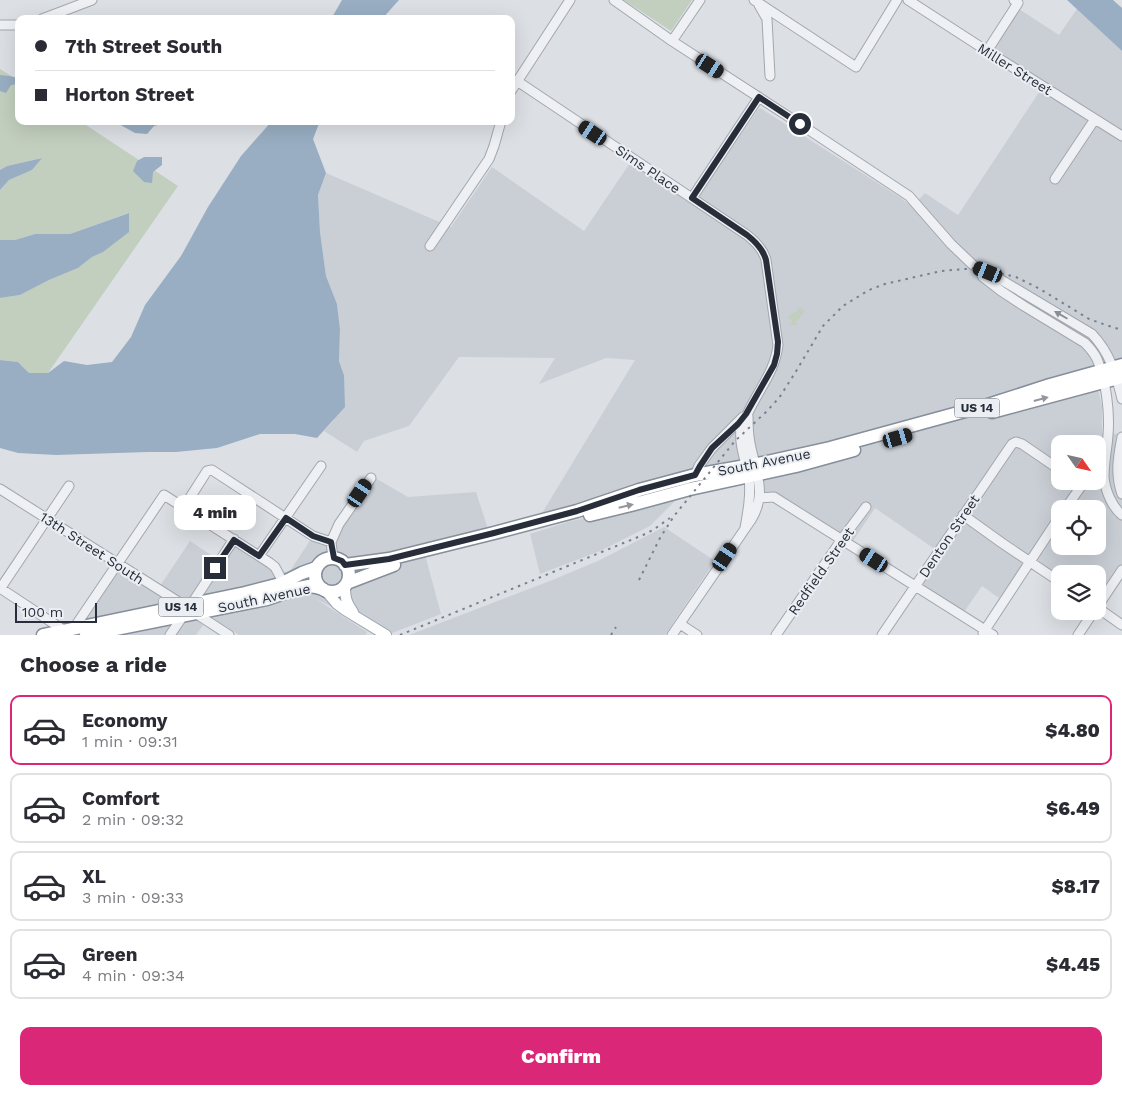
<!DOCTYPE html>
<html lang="en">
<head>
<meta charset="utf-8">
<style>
	body { margin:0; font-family:"Work Sans",sans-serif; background:#f7f7f7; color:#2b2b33; height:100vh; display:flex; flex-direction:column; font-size:19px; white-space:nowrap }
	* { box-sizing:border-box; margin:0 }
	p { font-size:16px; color:#7c7c81 }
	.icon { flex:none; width:28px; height:28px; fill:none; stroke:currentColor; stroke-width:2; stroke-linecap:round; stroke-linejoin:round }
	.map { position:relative; height:635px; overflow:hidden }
	.panel { display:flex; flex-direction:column; background:#fff; flex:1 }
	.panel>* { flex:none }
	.top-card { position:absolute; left:15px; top:15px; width:500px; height:110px; border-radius:10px; box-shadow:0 5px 20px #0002; display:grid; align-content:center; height:110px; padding:0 20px; background:#fff }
	.needle { width:32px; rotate:124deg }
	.fabs { position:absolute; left:1051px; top:435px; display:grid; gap:10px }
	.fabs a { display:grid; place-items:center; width:55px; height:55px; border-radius:10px; background:#fff; box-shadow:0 5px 20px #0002; font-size:25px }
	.scale { position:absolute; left:15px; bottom:12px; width:82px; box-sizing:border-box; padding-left:5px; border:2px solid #272e3a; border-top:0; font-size:14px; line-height:18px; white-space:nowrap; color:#272e3a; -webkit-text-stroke:4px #ebeff3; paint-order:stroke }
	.end { position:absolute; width:22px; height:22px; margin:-11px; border:6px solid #272e3a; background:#fff; box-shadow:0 0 0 2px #fff }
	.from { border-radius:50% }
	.bubble { position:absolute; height:35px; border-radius:10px; background:#fff; box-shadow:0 5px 20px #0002; font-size:16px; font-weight:800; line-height:35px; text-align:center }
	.car { position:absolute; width:15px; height:30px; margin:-15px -8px; border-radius:6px; box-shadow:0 0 4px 1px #0007; background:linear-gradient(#222 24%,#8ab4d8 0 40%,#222 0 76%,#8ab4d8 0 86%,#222 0) }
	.top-card b { display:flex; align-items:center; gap:18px; height:48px; font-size:19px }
	.top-card b+b { border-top:1px solid #e1e1e2 }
	.top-card i { width:12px; height:12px; background:#2b2b33 }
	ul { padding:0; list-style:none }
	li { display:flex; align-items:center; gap:15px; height:70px; margin:0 10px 8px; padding:0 10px; border:2px solid #e1e1e2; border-radius:10px }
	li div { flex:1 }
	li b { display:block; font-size:19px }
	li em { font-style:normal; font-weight:800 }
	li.current { border-color:#db2777 }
	li>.icon { width:45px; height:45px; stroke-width:1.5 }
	h2 { padding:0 20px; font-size:22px; line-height:60px }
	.cta { display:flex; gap:10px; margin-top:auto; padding:10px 20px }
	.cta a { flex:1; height:58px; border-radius:10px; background:#db2777; color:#fff; font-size:20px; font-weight:800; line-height:58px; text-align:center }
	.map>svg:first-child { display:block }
</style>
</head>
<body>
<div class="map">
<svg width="1122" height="635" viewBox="0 0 1122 635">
	<rect width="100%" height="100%" fill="#dce0e5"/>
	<path fill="#cacfd6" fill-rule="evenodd" d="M 1019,9 L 1059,35 L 1077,9 L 1122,51 L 1122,358 L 1093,367 L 1102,406 L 1102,433 L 1122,434 L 1122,564 L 1098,600 L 1098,574 L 1060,574 L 1060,577 L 1029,555 L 999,598 L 982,586 L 964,612 L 921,584 L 942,554 L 875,508 L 853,541 L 779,494 L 765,492 L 764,489 L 761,459 L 539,518 L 635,360 L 606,358 L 539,384 L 555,358 L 459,357 L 409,426 L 364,441 L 357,452 L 324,431 L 334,420 L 344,375 L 339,361 L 340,329 L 337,304 L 326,276 L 320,232 L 318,195 L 326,173 L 451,227 L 492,167 L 584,231 L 630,163 L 693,205 L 757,111 L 760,108 L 901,198 L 912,207 L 925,193 L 958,215 L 1045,83 L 993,49 ZM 1060,444 L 1098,444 L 1098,481 L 1060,481 ZM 1060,509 L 1098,509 L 1098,546 L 1060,546 Z
		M 370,475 L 408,497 L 476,492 L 488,529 L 423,547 L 441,614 L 387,635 L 316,599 L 367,632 L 366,635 L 239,635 L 210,617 L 209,614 L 192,617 L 203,625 L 196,635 L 74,635 L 117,564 L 158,589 L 190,541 L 220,561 L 234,539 L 288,574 L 313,536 L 331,542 Z
		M 677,499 L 650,526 L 600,551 L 540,574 L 530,534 L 571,521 Z
		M 664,527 L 715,561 L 665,635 L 409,635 L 550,581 L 600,560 Z"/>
	<path fill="#c2cebe" d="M 624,0 L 692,0 L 671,31 Z
		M 0,69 L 19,81 L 19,121 L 80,121 L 178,186 L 48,373 L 29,373 L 18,362 L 0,360 L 0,298 L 20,295 L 49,280 L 78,268 L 92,257 L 103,252 L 128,213 L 70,234 L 35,234 L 15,240 L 0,240 L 0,190 L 9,180 L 32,170 L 41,158 L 7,166 L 0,170 Z
		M 800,307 L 805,311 L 796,322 L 797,325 L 793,325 L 790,324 L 792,321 L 791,319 L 788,319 L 789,316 L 792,313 L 796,312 Z"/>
	<path fill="#99aec3" d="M 342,0 L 399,0 L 382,19 L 331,19 Z
		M 1067,0 L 1113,0 L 1122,8 L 1122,51 Z
		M 0,75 L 9,76 L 19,78 L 19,84 L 11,85 L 6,93 L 0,91 Z
		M 117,121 L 173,121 L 154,126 L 147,134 L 135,133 L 117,123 Z
		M 272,121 L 320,121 L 313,139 L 326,173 L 318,195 L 320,232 L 326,276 L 337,304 L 340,329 L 339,361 L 344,375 L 345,407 L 317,438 L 295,434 L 260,434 L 217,448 L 176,452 L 148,452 L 56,455 L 18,453 L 0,448 L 0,360 L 18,362 L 29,373 L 48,373 L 64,361 L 87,365 L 112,362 L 131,337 L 145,305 L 181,256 L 208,207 L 241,156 Z
		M 144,157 L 162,157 L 162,165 L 153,172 L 152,183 L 144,182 L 133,171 L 137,161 Z
		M 42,158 L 32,170 L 9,180 L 0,190 L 0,170 L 7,166 Z
		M 129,213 L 129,232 L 103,252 L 92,257 L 78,268 L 49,280 L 20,295 L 0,298 L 0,240 L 15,240 L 35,234 L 70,234 Z"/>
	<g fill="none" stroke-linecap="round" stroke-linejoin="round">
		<g stroke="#a2a7ae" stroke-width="11">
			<path id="minor" d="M 614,0 L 672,41 L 800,124 L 909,196 L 951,244 L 973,265 L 978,268 L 988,272 L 1092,334 C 1110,353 1116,374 1122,399
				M 754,0 L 856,67 L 897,0
				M 908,0 L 987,51 L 1122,136
				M 759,5 L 767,19 L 770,76
				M 42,19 L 92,0
				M 0,25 L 19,25
				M 672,41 L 700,0
				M 987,51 L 1018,3 L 1014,0
				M 517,81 L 747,235 C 756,242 763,249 766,260 L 778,345 C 775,372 758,390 747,415 C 745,419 742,424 741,429 C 739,445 746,462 749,478 C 751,495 748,511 745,528
				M 511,91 L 570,0
				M 1055,179 L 1095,119
				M 692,198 L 759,97
				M 430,246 L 489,159 L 494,146 L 501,121
				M 978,268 L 983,277 L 1001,291 L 1024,306 L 1085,343 C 1090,348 1094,353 1097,359 C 1106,380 1110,412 1108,435 C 1107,449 1104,463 1104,477 C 1105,490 1112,507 1122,515
				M 1122,437 C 1118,457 1115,475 1122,494
				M 695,475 L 699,466 L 712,448 L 743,417
				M 0,489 L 185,606
				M 760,498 L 774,497 L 993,635
				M 184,507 L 207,471 L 212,470 L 313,536 L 331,542
				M 1065,509 L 1082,485 L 1087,481
				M 963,515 L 1002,543 L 1060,582
				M 259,556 L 321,466
				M 333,558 L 331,542 L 339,524 L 371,478
				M 0,588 L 65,631
				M 0,589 L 69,486
				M 191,605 L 234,539
				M 1098,606 L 1122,570
				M 1098,608 L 1122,625
				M 195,613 L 229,635
				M 680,624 L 697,635
				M 74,628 L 164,495 L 270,563 L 275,567 L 283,582
				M 983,633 L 1060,516
				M 170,635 L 183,616
				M 672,635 L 751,520 C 768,493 755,471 750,443 C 748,434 748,425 748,416
				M 776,635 L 842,539 L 866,507
				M 882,635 L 1012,444 L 1016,442 L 1022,444 L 1060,470
				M 1078,635 L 1094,611"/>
		</g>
		<g stroke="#9ca4b0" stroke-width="12">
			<path id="major" d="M 345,585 C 345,597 346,603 353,612
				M 326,591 L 337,604 L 345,610 L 386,635"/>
		</g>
		<g stroke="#858e9a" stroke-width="15">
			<path id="highway" d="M 992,412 L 1122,377
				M 590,515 L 631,505 L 690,489 L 796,466 L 854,450
				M315 575a17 17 0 1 1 34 0a17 17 0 1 1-34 0Z
				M 345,565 L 389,559 L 494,533 L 577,511 L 639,490 L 695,475 L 763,463 L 830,448 L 991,404 L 1050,385 L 1122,365
				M 347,583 L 394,565
				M 43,635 L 245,593 L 280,584 L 302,573 L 316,568
				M 86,635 L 267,599 L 299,588 L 309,586 L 316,587 L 323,589"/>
		</g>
		<use href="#minor" stroke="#eef0f4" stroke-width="9"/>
		<use href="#major" stroke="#fff" stroke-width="10"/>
		<use href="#highway" stroke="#fff" stroke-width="12"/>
		<path stroke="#77808d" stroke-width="2" stroke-dasharray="2.5 5" stroke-linecap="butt" d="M 639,580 L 660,538 L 674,516 L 735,441 L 766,412 L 779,398 L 795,373 L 823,326 L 843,306 L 869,290 L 885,284 L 941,271 L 978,268 L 1016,277 L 1040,289 L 1089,319 L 1106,325 L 1122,330
			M 400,635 L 643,535 L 653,530 L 670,518
			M 611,635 L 616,627"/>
	</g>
	<defs><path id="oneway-solid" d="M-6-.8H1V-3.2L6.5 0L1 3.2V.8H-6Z" transform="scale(1.25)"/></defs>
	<use fill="#8a8f97" href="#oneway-solid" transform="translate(1061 315) rotate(-150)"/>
	<g fill="#93969c">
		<use href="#oneway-solid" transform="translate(1041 399) rotate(-15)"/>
		<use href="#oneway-solid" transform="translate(626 506) rotate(-13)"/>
	</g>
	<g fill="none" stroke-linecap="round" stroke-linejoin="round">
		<path stroke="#272e3a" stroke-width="6" d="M 215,568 L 234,540 L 259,556 L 286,518 L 313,536 L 331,542 L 334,558 L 342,561 L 345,565 L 389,559 L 494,533 L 577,511 L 639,490 L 695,475 L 700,466 L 712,448 L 738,424 L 746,414 L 774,365 L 777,354 L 778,342 L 766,260 C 763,249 756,242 747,235 L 692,198 L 759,97 L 800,124"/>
	</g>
	<g text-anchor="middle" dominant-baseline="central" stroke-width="4" stroke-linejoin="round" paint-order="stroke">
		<g fill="#ebeff3" stroke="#626872" stroke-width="1">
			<rect x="954.5" y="398.5" width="45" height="19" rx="4"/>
			<rect x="158.5" y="597.5" width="45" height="19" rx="4"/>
		</g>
		<g font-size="12" font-weight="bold" fill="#272e3a">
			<text x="977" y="408">US 14</text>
			<text x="181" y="607">US 14</text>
		</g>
		<g font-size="14" fill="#272e3a" stroke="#ebeff3">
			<text transform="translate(1015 69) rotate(32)">Miller Street</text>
			<text transform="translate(648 169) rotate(34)">Sims Place</text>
			<text transform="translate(764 462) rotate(-11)">South Avenue</text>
			<text transform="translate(949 536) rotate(-56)">Denton Street</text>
			<text transform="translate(92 548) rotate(33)">13th Street South</text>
			<text transform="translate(821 571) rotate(-55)">Redfield Street</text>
			<text transform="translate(264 598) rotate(-12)">South Avenue</text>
		</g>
	</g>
</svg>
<div class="fabs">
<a><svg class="needle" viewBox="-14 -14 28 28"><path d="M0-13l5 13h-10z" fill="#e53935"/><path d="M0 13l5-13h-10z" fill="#7c7c81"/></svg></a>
<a><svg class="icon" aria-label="locate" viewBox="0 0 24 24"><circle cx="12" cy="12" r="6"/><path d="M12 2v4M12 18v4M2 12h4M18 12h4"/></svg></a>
<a><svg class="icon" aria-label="layers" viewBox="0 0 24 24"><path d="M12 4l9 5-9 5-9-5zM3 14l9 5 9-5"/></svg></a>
</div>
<div class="scale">100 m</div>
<i class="end from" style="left:800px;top:124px"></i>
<i class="end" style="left:215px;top:568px"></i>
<div class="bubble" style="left:174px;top:495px;width:82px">4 min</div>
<i class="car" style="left:710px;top:66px;rotate:123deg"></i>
<i class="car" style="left:593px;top:133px;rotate:304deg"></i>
<i class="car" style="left:988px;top:272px;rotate:292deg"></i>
<i class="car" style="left:898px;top:438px;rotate:74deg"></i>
<i class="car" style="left:360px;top:493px;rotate:34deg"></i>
<i class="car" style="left:725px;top:557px;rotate:34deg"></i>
<i class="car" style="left:874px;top:560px;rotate:303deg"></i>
<div class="top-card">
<b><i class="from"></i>7th Street South</b>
<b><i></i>Horton Street</b>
</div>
</div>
<section class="panel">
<h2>Choose a ride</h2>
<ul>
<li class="current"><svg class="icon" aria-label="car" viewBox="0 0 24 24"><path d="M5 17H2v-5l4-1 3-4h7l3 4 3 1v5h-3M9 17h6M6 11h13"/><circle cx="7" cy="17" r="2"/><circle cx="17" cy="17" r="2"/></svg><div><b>Economy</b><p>1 min · 09:31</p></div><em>$4.80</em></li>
<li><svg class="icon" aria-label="car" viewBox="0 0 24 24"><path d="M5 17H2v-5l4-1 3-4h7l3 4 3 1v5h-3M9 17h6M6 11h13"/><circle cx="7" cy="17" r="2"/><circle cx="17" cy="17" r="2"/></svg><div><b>Comfort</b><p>2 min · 09:32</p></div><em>$6.49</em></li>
<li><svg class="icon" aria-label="car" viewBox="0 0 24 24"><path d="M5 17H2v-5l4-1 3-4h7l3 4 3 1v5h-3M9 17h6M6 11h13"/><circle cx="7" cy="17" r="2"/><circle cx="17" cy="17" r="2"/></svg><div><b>XL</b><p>3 min · 09:33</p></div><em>$8.17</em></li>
<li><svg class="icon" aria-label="car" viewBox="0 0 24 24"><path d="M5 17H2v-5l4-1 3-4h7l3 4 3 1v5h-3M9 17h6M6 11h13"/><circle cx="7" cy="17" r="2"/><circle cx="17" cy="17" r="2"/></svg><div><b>Green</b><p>4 min · 09:34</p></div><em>$4.45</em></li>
</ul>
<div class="cta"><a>Confirm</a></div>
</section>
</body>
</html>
